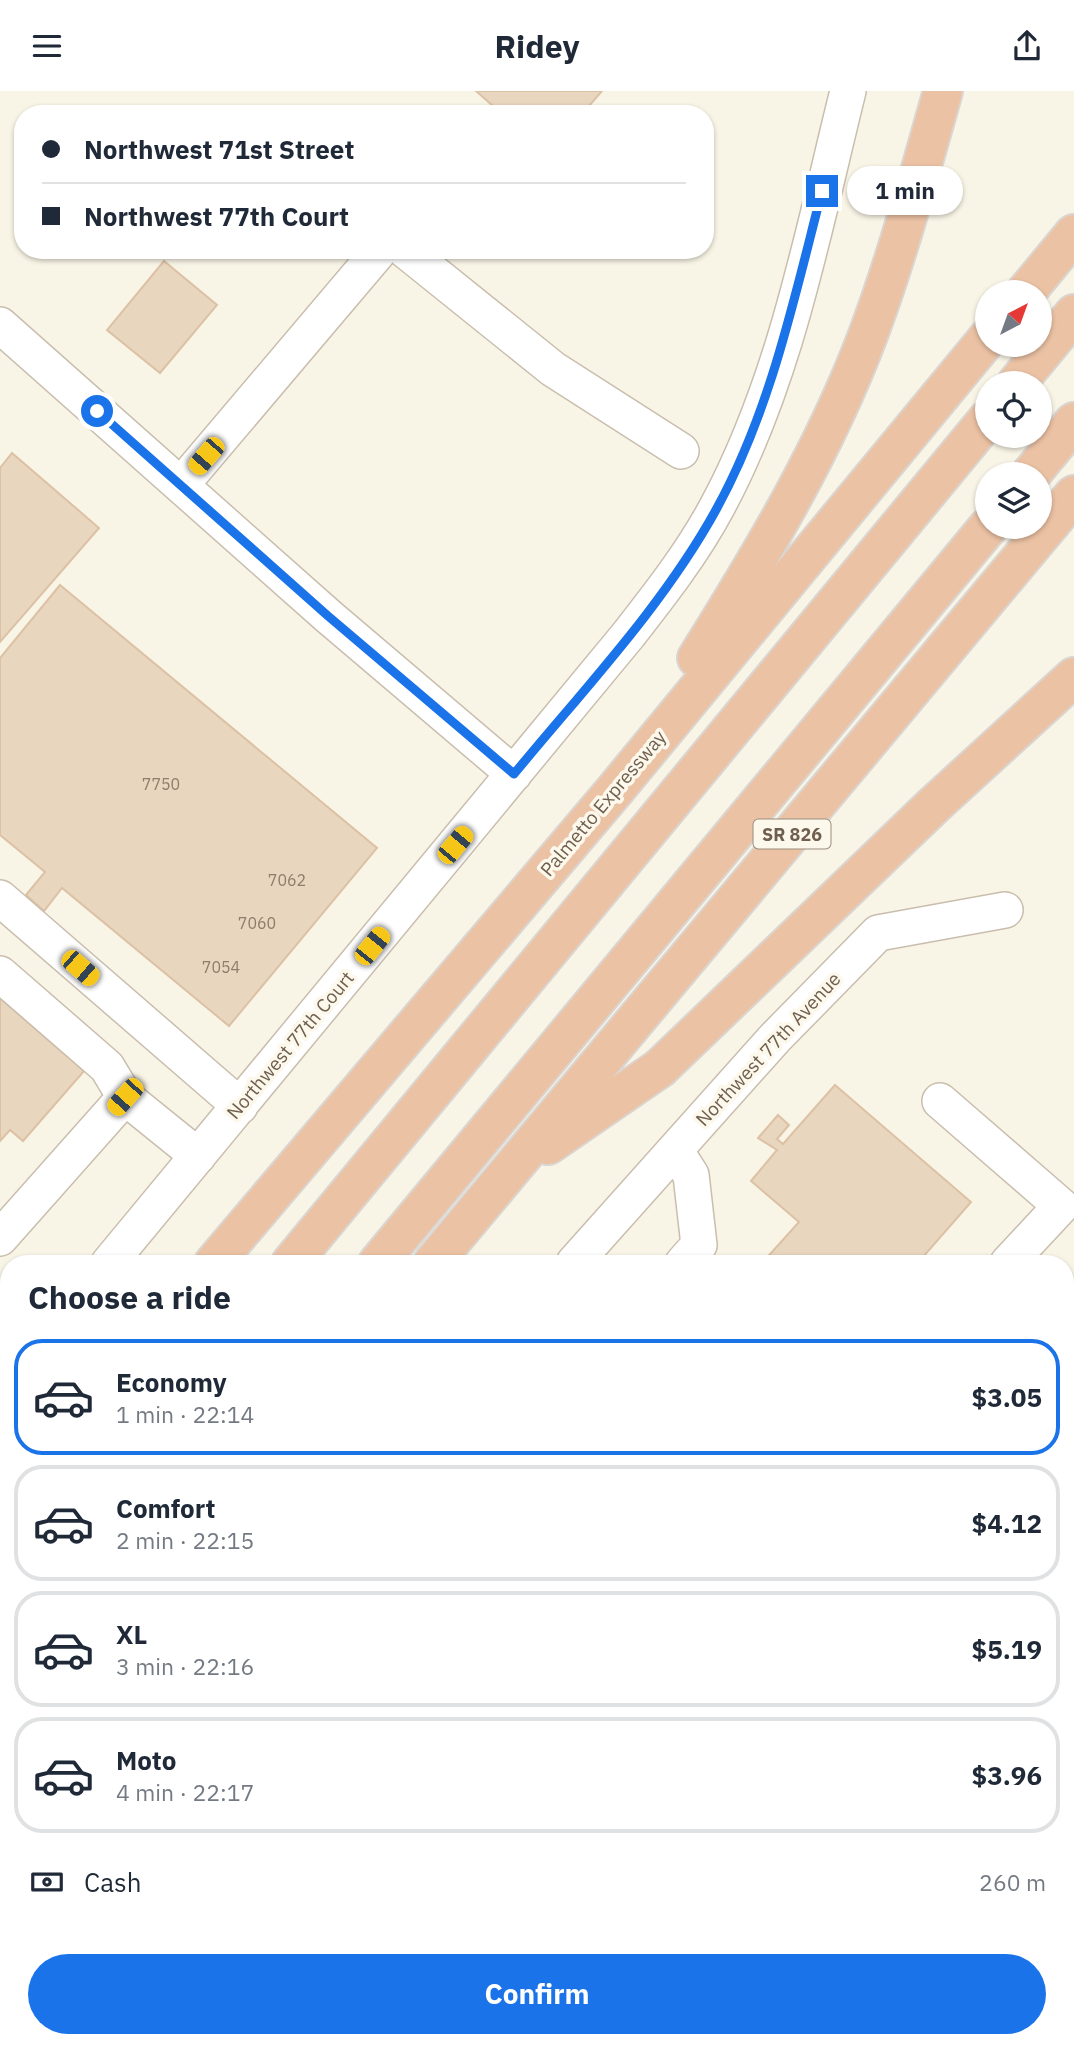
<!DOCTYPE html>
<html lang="en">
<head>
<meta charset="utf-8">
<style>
	body { margin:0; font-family:"IBM Plex Sans",sans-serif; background:#f2f2f3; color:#1f2937; height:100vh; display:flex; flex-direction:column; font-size:26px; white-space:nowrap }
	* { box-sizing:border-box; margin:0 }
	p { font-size:23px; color:#747a83 }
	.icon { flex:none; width:38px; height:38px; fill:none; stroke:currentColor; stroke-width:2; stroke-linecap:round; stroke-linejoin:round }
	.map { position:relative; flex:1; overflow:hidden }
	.sheet { position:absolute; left:0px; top:1164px; width:1074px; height:793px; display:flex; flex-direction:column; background:#fff; border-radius:28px 28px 0 0; box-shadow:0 2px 5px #0004 }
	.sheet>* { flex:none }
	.guide { position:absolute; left:14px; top:14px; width:700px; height:154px; border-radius:28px; box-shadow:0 2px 5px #0004; display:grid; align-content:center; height:154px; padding:0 28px; background:#fff }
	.needle { width:46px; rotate:41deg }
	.buttons { position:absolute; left:975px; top:189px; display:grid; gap:14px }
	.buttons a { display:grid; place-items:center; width:77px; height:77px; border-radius:50%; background:#fff; box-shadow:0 2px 5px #0004; font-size:35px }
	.end { position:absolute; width:32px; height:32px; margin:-16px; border:9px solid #1a73e8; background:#fff; box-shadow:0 0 0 4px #fff }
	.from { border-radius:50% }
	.bubble { position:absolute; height:49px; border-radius:24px; background:#fff; box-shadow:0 2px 5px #0004; font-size:23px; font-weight:700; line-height:49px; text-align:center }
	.car { position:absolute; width:21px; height:42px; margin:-21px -10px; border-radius:9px; box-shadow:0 0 5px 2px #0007; background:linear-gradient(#f5c518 24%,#345 0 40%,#f5c518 0 76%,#345 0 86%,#f5c518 0) }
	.guide b { display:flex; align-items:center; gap:24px; height:66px; font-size:26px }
	.guide b+b { border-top:2px solid #e0e1e3 }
	.guide i { width:18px; height:18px; background:#1f2937 }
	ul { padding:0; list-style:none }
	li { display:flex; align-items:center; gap:21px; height:116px; margin:0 14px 10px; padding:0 14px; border:4px solid #e0e1e3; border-radius:28px }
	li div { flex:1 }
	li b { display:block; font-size:26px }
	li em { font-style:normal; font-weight:700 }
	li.selected { border-color:#1a73e8 }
	li>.icon { width:63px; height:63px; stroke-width:1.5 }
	h2 { padding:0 28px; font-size:32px; line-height:84px }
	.pay { display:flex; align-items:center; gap:18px; height:77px; padding:0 28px; font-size:26px }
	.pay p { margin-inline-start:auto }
	.action { display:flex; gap:14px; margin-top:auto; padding:14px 28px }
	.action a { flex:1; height:80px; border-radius:42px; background:#1a73e8; color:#fff; font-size:28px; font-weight:700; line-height:80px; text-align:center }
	header { display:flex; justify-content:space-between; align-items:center; height:91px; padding:0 28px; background:#fff; font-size:32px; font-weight:700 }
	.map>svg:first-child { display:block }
</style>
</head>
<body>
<header><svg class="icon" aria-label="menu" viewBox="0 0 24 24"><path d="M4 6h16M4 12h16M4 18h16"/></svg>Ridey<svg class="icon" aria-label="share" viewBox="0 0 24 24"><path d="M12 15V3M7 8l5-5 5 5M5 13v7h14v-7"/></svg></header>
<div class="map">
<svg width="1074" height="1955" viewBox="0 0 1074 1955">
	<rect width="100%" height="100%" fill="#f9f5e6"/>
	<path fill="#e9d6bf" stroke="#dcc1a4" stroke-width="2" d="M 476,0 L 602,0 L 582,23 L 502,23 Z
		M 164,170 L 217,214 L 160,282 L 107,239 Z
		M 12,362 L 99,437 L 0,551 L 0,377 Z
		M 60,494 L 377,757 L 229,935 L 62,797 L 44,820 L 26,804 L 45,781 L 0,744 L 0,567 Z
		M 0,907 L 84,980 L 23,1050 L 10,1039 L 0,1050 Z
		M 835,994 L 971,1111 L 922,1167 L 929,1172 L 762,1172 L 799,1131 L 751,1090 L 777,1059 L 758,1047 L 778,1024 L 789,1034 L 777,1048 L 783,1053 Z
		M 1066,1304 L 1074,1312 L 1074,1449 L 1066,1441 Z
		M 1066,1891 L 1074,1898 L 1066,1910 Z
		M 113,1948 L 224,1948 L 218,1955 L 107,1955 Z
		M 408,1948 L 628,1948 L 636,1955 L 416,1955 Z
		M 834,1948 L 859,1948 L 853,1955 L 827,1955 Z
		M 942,1948 L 1034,1948 L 1028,1955 L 936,1955 Z"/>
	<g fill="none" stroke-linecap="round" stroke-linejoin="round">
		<g stroke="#c9beae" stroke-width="38">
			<path id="minor" d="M 405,159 L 553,278 L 681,360
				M 0,234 L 328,525 L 514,683
				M 181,394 L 380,159
				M 0,807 L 240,1015
				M 0,883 L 107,976 L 125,1006
				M 940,1010 L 1061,1115 L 1008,1172
				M 675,1059 L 691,1084 L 699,1154 L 683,1172
				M 0,1147 L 125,1006 L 198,1065
				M 109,1172 L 629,543 C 661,502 693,461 717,416 C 786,288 813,140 848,0
				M 574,1172 L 775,947 L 878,842 L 1005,819
				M 0,1303 L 9,1292
				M 1066,1500 L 1074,1507
				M 1066,1600 L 1074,1591
				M 1066,1790 L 1074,1798
				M 0,1848 L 9,1838
				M 332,1948 L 341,1955
				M 714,1948 L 722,1955
				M 36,1955 L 42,1948
				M 248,1955 L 255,1948
				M 899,1955 L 906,1948"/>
		</g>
		<g stroke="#dad5d1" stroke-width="42">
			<path id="highway" d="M 1026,201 L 1074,143
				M 1017,292 L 1074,223
				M 1031,383 L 1074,331
				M 697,567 C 762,463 825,358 868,244 C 898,164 920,81 943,0
				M 548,1054 L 660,977 L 934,714 L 1074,586
				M 214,1172 L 615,699 L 987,248
				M 291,1172 L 987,329
				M 378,1172 L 988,436
				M 433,1172 L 1074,404
				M 0,1434 L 9,1423
				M 0,1525 L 9,1514
				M 0,1631 L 9,1620
				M 0,1694 L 9,1683"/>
		</g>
		<use href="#minor" stroke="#fff" stroke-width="35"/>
		<use href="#highway" stroke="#ecc2a4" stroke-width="38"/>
	</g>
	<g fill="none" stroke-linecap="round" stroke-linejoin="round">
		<path stroke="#1a73e8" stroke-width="9" d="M 97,320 L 328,525 L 514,683 C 584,598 664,514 717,417 C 771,318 794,208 822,100"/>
	</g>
	<g text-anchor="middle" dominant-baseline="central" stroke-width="7" stroke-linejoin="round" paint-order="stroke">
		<g font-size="16" fill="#8e7d6a">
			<text x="161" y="693">7750</text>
			<text x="287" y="789">7062</text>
			<text x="257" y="832">7060</text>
			<text x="221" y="876">7054</text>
		</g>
		<rect fill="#fdf8ec" stroke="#9a8d7d" stroke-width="2" x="753.5" y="728.5" width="77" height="29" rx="5"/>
		<g font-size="18" font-weight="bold" fill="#6f5f4e">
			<text x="792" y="743">SR 826</text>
		</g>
		<g font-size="19" fill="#6f5f4e" stroke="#fdf8ec">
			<text transform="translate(603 712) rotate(-50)">Palmetto Expressway</text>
			<text transform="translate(290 954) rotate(-50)">Northwest 77th Court</text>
			<text transform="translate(768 958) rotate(-47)">Northwest 77th Avenue</text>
		</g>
	</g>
</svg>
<div class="buttons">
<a><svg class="needle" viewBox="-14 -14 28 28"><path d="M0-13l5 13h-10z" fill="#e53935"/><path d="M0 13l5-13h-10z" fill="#747a83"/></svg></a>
<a><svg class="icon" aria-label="locate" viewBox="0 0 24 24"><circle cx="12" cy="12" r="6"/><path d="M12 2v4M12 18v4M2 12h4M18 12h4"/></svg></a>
<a><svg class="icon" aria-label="layers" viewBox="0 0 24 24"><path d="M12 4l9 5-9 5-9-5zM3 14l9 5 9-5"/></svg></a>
</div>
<i class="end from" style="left:97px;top:320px"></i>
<i class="end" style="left:822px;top:100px"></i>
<div class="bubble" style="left:847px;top:75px;width:116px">1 min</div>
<i class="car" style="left:206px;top:365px;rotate:221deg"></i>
<i class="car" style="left:455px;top:754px;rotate:40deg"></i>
<i class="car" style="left:372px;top:855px;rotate:39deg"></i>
<i class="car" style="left:80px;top:877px;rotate:131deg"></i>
<i class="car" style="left:125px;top:1006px;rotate:222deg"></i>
<div class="guide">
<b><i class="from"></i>Northwest 71st Street</b>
<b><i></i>Northwest 77th Court</b>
</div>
<section class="sheet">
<h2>Choose a ride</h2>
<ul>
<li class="selected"><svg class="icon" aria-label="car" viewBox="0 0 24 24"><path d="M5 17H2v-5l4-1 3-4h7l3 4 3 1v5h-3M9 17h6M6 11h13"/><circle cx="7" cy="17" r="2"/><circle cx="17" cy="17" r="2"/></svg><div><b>Economy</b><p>1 min · 22:14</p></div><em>$3.05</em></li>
<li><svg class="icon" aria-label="car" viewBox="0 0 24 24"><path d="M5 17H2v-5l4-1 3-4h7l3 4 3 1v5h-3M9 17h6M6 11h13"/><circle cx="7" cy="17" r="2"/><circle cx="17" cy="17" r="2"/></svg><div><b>Comfort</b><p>2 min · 22:15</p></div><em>$4.12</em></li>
<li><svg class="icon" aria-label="car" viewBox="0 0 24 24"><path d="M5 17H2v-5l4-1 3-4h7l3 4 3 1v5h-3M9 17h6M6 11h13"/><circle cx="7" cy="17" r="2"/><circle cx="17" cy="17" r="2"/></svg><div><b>XL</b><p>3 min · 22:16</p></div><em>$5.19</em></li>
<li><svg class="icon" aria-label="car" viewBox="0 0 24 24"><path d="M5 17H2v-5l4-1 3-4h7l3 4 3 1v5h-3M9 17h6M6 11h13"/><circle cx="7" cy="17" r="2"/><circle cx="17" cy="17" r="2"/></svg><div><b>Moto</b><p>4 min · 22:17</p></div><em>$3.96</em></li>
</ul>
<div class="pay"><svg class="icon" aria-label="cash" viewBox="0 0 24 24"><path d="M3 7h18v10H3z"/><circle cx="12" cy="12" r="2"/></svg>Cash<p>260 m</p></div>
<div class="action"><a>Confirm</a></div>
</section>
</div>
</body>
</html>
